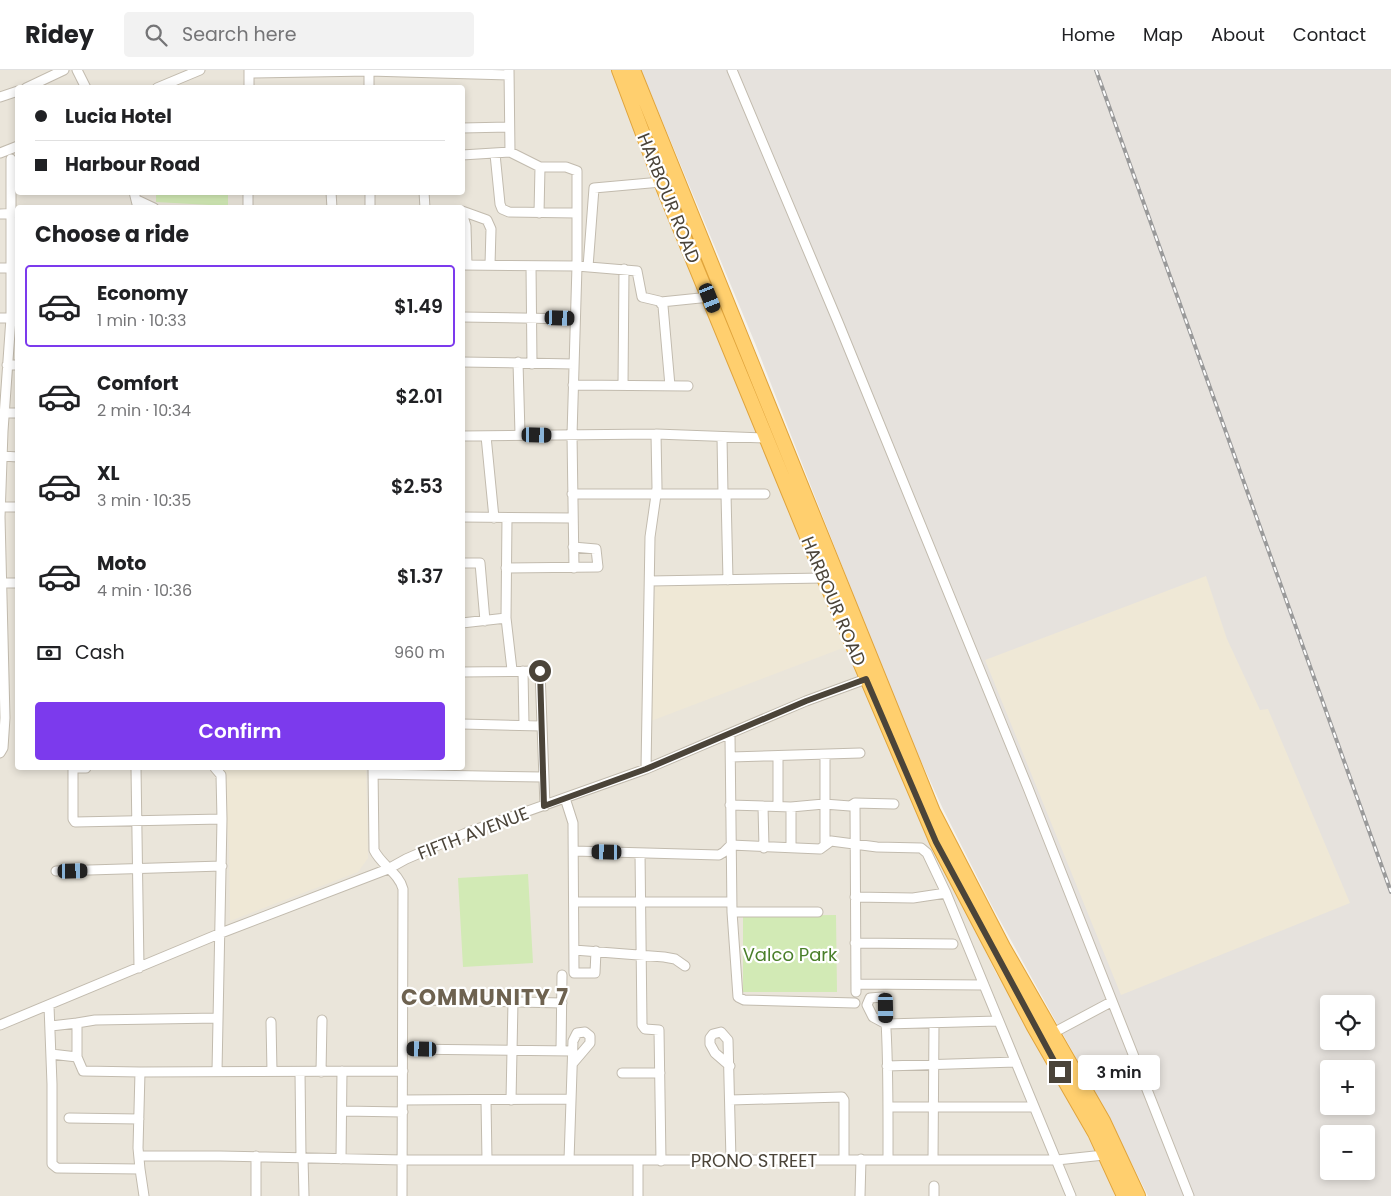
<!DOCTYPE html>
<html lang="en">
<head>
<meta charset="utf-8">
<style>
	body { margin:0; font-family:Poppins,sans-serif; background:#f2f2f2; color:#202124; height:100vh; display:flex; flex-direction:column; font-size:19px; white-space:nowrap }
	* { box-sizing:border-box; margin:0 }
	p { font-size:16px; color:#757577 }
	.icon { flex:none; width:28px; height:28px; fill:none; stroke:currentColor; stroke-width:2; stroke-linecap:round; stroke-linejoin:round }
	.map { position:relative; flex:1; overflow:hidden }
	.side { position:absolute; left:15px; top:135px; width:450px; height:565px; display:flex; flex-direction:column; background:#fff; border-radius:5px; box-shadow:0 2px 8px #0003 }
	.side>* { flex:none }
	.hud { position:absolute; left:15px; top:15px; width:450px; height:110px; border-radius:5px; box-shadow:0 2px 8px #0003; display:grid; align-content:center; height:110px; padding:0 20px; background:#fff }
	.fabs { position:absolute; left:1320px; top:925px; display:grid; gap:10px }
	.fabs a { display:grid; place-items:center; width:55px; height:55px; border-radius:5px; background:#fff; box-shadow:0 2px 8px #0003; font-size:25px }
	.end { position:absolute; width:22px; height:22px; margin:-11px; border:6px solid #4b4439; background:#fff; box-shadow:0 0 0 2px #fff }
	.from { border-radius:50% }
	.bubble { position:absolute; height:35px; border-radius:5px; background:#fff; box-shadow:0 2px 8px #0003; font-size:16px; font-weight:600; line-height:35px; text-align:center }
	.car { position:absolute; width:15px; height:30px; margin:-15px -8px; border-radius:6px; box-shadow:0 0 4px 1px #0007; background:linear-gradient(#222 24%,#8ab4d8 0 40%,#222 0 76%,#8ab4d8 0 86%,#222 0) }
	.hud b { display:flex; align-items:center; gap:18px; height:48px; font-size:19px }
	.hud b+b { border-top:1px solid #e0e0e0 }
	.hud i { width:12px; height:12px; background:#202124 }
	ul { padding:0; list-style:none }
	li { display:flex; align-items:center; gap:15px; height:82px; margin:0 10px 8px; padding:0 10px; border:2px solid transparent; border-radius:5px }
	li div { flex:1 }
	li b { display:block; font-size:19px }
	li em { font-style:normal; font-weight:600 }
	li.current { border-color:#7c3aed }
	li>.icon { width:45px; height:45px; stroke-width:1.5 }
	h2 { padding:0 20px; font-size:22px; line-height:60px }
	.pay { display:flex; align-items:center; gap:12px; height:55px; padding:0 20px; font-size:19px }
	.pay p { margin-inline-start:auto }
	.cta { display:flex; gap:10px; margin-top:auto; padding:10px 20px }
	.cta a { flex:1; height:58px; border-radius:5px; background:#7c3aed; color:#fff; font-size:20px; font-weight:600; line-height:58px; text-align:center }
	header { display:flex; align-items:center; gap:30px; box-sizing:border-box; height:70px; padding:0 25px; background:#fff; border-bottom:1px solid #e0e0e0 }
	header strong { font-size:24px }
	nav { display:flex; gap:28px; margin-inline-start:auto; font-size:18px }
	.search { width:350px; height:45px; background:#f2f2f2; display:flex; align-items:center; gap:12px; box-sizing:border-box; padding:0 18px; border-radius:5px; color:#757577; font-size:19px }
	.map>svg:first-child { display:block }
</style>
</head>
<body>
<header>
<strong>Ridey</strong>
<div class="search"><svg class="icon" aria-label="search" viewBox="0 0 24 24"><circle cx="10" cy="10" r="6"/><path d="M15 15l6 6"/></svg>Search here</div>
<nav><a>Home</a><a>Map</a><a>About</a><a>Contact</a></nav>
</header>
<div class="map">
<svg width="1391" height="1126" viewBox="0 0 1391 1126">
	<rect width="100%" height="100%" fill="#f6f3ec"/>
	<path fill="#eae5da" fill-rule="evenodd" d="M 0,0 L 613,0 L 912,729 L 996,903 L 1042,978 L 1105,1100 L 1115,1126 L 0,1126 ZM 18,18 L 462,18 L 462,122 L 18,122 ZM 18,138 L 462,138 L 462,698 L 18,698 Z"/>
	<path fill="#e6e2dd" fill-rule="evenodd" d="M 641,0 L 1391,0 L 1391,1126 L 1148,1126 L 1107,1044 L 992,836 L 943,739 L 903,652 L 755,273 ZM 1329,934 L 1366,934 L 1366,971 L 1329,971 ZM 1329,999 L 1366,999 L 1366,1036 L 1329,1036 ZM 1329,1064 L 1366,1064 L 1366,1101 L 1329,1101 Z"/>
	<path fill="#efe8d6" d="M 1206,506 L 1227,569 L 1260,640 L 1268,639 L 1350,833 L 1121,925 L 985,590 Z
		M 821,510 L 848,576 L 651,651 L 655,512 Z
		M 223,698 L 366,698 L 368,788 L 358,802 L 230,851 L 229,779 Z"/>
	<path fill="#d2eab5" d="M 156,123 L 228,123 L 228,136 L 156,132 Z
		M 528,804 L 533,893 L 463,897 L 458,808 Z
		M 836,845 L 837,922 L 743,922 L 743,846 Z"/>
	<g fill="none" stroke-linecap="round" stroke-linejoin="round">
		<g stroke="#c2bbae" stroke-width="11">
			<path id="minor" d="M 77,0 L 86,18
				M 369,0 L 369,18
				M 509,0 L 510,82
				M 732,0 L 838,252 L 1028,718 L 1189,1126
				M 249,3 L 369,1 L 509,5
				M 26,18 L 64,0
				M 157,18 L 200,0
				M 249,18 L 249,0
				M 0,27 L 18,21
				M 462,58 L 509,57
				M 0,83 L 18,76
				M 495,84 L 500,134 L 502,139 L 509,142 L 576,143
				M 462,85 L 510,82 L 540,97 L 566,97 L 577,101 L 577,196 L 637,201 L 642,227 L 659,231 L 663,236 L 670,316
				M 134,122 L 138,138
				M 248,122 L 248,138
				M 331,122 L 332,138
				M 424,122 L 425,138
				M 137,130 L 154,138
				M 370,138 L 370,122
				M 462,141 L 487,150 L 491,159 L 490,195
				M 462,143 L 466,156 L 467,195
				M 539,143 L 540,97
				M 0,144 L 18,143
				M 462,195 L 577,196 L 572,365 L 574,498
				M 531,196 L 532,294
				M 588,197 L 594,118 L 661,112
				M 0,198 L 18,198
				M 661,232 L 710,227
				M 462,247 L 575,249
				M 0,248 L 18,248
				M 462,292 L 574,294
				M 518,292 L 520,364
				M 7,295 L 18,295
				M 573,315 L 688,316
				M 623,315 L 624,199
				M 4,343 L 18,343
				M 462,366 L 656,364 L 767,368
				M 486,366 L 494,448
				M 722,367 L 723,424
				M 2,386 L 18,387
				M 572,424 L 765,424
				M 726,424 L 728,510
				M 0,437 L 18,437
				M 462,447 L 572,448
				M 507,448 L 506,548 L 512,600
				M 462,493 L 480,493 L 485,551
				M 506,498 L 598,497 L 596,479 L 573,477
				M 650,511 L 824,508
				M 0,513 L 18,513
				M 462,553 L 506,548
				M 523,601 L 524,655
				M 462,602 L 540,601 L 545,736
				M 462,654 L 542,656
				M 730,665 L 732,842 L 738,927 L 744,930 L 855,933
				M 0,683 L 3,678 L 5,648 L 0,447 L 3,361 L 11,248 L 11,89
				M 825,685 L 825,775
				M 731,687 L 860,683
				M 73,698 L 86,698
				M 136,698 L 139,898
				M 215,698 L 221,705 L 222,749 L 217,1001
				M 373,698 L 374,780 C 381,795 399,803 403,819 L 402,1126
				M 73,699 L 73,749 L 75,752 L 222,749
				M 646,699 L 650,467 L 657,418 L 656,364
				M 373,704 L 542,707
				M 565,728 L 573,753 L 574,903 L 595,903 L 596,881
				M 855,733 L 856,922
				M 730,735 L 791,737 L 824,734 L 850,736 L 855,733 L 894,734
				M 763,736 L 764,778
				M 778,736 L 778,687
				M 791,777 L 791,737
				M 574,781 L 719,785 L 724,782 L 731,775 L 820,779 L 831,771 L 877,777 L 921,778 L 927,783 L 946,823
				M 640,783 L 642,955 L 645,959 L 659,960 L 661,1091
				M 56,801 L 222,796
				M 855,827 L 913,828 L 946,823 L 1071,1126
				M 575,832 L 732,832
				M 732,842 L 818,842
				M 855,873 L 953,874
				M 574,880 L 664,887 L 675,889 L 685,896
				M 856,914 L 984,915
				M 427,930 L 562,933
				M 49,936 L 52,1014 L 52,1094 L 57,1098 L 140,1099 L 144,1126
				M 271,952 L 272,1001
				M 77,953 L 95,950 L 218,948
				M 0,955 L 221,863 L 388,799 L 406,789 L 466,763 L 646,699 L 806,631 L 866,609
				M 51,956 L 77,953 L 77,987 L 83,1001 L 140,1002
				M 1053,963 L 1111,932
				M 404,979 L 573,981
				M 561,981 L 562,905
				M 51,984 L 77,987
				M 730,996 L 715,983 L 710,974 L 710,968 L 713,964 L 721,962 L 728,970 L 731,1090
				M 887,996 L 1016,992
				M 300,1002 L 301,1087
				M 321,1002 L 322,950
				M 622,1003 L 660,1003
				M 403,1030 L 571,1029
				M 511,1030 L 513,932
				M 730,1030 L 842,1027 L 844,1030 L 844,1089
				M 486,1031 L 487,1090
				M 888,1037 L 1034,1037
				M 343,1041 L 403,1042
				M 69,1048 L 139,1049
				M 139,1086 L 220,1086 L 403,1090 L 1057,1090 L 1104,1085
				M 256,1086 L 256,1126
				M 303,1087 L 304,1126
				M 341,1089 L 342,1001
				M 569,1090 L 573,971 L 577,963 L 585,962 L 590,966 L 590,973 L 573,993
				M 888,1090 C 888,1068 889,937 882,927 L 870,928 L 867,935 L 873,947 L 886,954 L 998,951
				M 933,1090 L 934,954
				M 638,1091 L 638,1126
				M 140,1099 L 138,1078 L 140,1002 L 403,1001
				M 934,1116 L 934,1126
				M 860,1126 L 861,1089"/>
		</g>
		<g stroke="#e0a43c" stroke-width="16">
			<path id="highway" d="M 619,0 L 661,112 L 824,508 L 937,772 L 1034,957 L 1095,1063 L 1124,1126
				M 633,0 L 933,742 L 1003,877 L 1103,1051 L 1138,1126"/>
		</g>
		<use href="#minor" stroke="#fff" stroke-width="9"/>
		<use href="#highway" stroke="#ffcf6e" stroke-width="14"/>
		<g stroke="#9a9a9a" stroke-width="4">
			<path id="rail" d="M 1096,0 L 1391,822"/>
		</g>
		<use href="#rail" stroke="#fff" stroke-width="2" stroke-dasharray="5.5" stroke-linecap="butt"/>
	</g>
	<g fill="none" stroke-linecap="round" stroke-linejoin="round">
		<path stroke="#4b4439" stroke-width="6" d="M 540,601 L 544,736 L 646,699 L 806,631 L 866,609 L 936,772 L 1060,1002"/>
	</g>
	<g text-anchor="middle" dominant-baseline="central" stroke-width="4.5" stroke-linejoin="round" paint-order="stroke">
		<g font-size="18" fill="#4b4439" stroke="#fff">
			<text transform="translate(669 128) rotate(68)">HARBOUR ROAD</text>
			<text transform="translate(834 531) rotate(67)">HARBOUR ROAD</text>
			<text transform="translate(473 763) rotate(-21)">FIFTH AVENUE</text>
			<text x="754" y="1090">PRONO STREET</text>
		</g>
		<g font-size="18" fill="#4a7f2a" stroke="#fff">
			<text x="790" y="884">Valco Park</text>
		</g>
		<g font-size="22" font-weight="bold" letter-spacing="1" fill="#6e6250" stroke="#fff">
			<text x="485" y="927">COMMUNITY 7</text>
		</g>
	</g>
</svg>
<div class="fabs">
<a><svg class="icon" aria-label="locate" viewBox="0 0 24 24"><circle cx="12" cy="12" r="6"/><path d="M12 2v4M12 18v4M2 12h4M18 12h4"/></svg></a>
<a>+</a>
<a>−</a>
</div>
<i class="end from" style="left:540px;top:601px"></i>
<i class="end" style="left:1060px;top:1002px"></i>
<div class="bubble" style="left:1078px;top:985px;width:82px">3 min</div>
<i class="car" style="left:710px;top:228px;rotate:158deg"></i>
<i class="car" style="left:560px;top:248px;rotate:92deg"></i>
<i class="car" style="left:537px;top:365px;rotate:91deg"></i>
<i class="car" style="left:607px;top:782px;rotate:271deg"></i>
<i class="car" style="left:73px;top:801px;rotate:89deg"></i>
<i class="car" style="left:886px;top:938px;rotate:179deg"></i>
<i class="car" style="left:422px;top:979px;rotate:271deg"></i>
<div class="hud">
<b><i class="from"></i>Lucia Hotel</b>
<b><i></i>Harbour Road</b>
</div>
<section class="side">
<h2>Choose a ride</h2>
<ul>
<li class="current"><svg class="icon" aria-label="car" viewBox="0 0 24 24"><path d="M5 17H2v-5l4-1 3-4h7l3 4 3 1v5h-3M9 17h6M6 11h13"/><circle cx="7" cy="17" r="2"/><circle cx="17" cy="17" r="2"/></svg><div><b>Economy</b><p>1 min · 10:33</p></div><em>$1.49</em></li>
<li><svg class="icon" aria-label="car" viewBox="0 0 24 24"><path d="M5 17H2v-5l4-1 3-4h7l3 4 3 1v5h-3M9 17h6M6 11h13"/><circle cx="7" cy="17" r="2"/><circle cx="17" cy="17" r="2"/></svg><div><b>Comfort</b><p>2 min · 10:34</p></div><em>$2.01</em></li>
<li><svg class="icon" aria-label="car" viewBox="0 0 24 24"><path d="M5 17H2v-5l4-1 3-4h7l3 4 3 1v5h-3M9 17h6M6 11h13"/><circle cx="7" cy="17" r="2"/><circle cx="17" cy="17" r="2"/></svg><div><b>XL</b><p>3 min · 10:35</p></div><em>$2.53</em></li>
<li><svg class="icon" aria-label="car" viewBox="0 0 24 24"><path d="M5 17H2v-5l4-1 3-4h7l3 4 3 1v5h-3M9 17h6M6 11h13"/><circle cx="7" cy="17" r="2"/><circle cx="17" cy="17" r="2"/></svg><div><b>Moto</b><p>4 min · 10:36</p></div><em>$1.37</em></li>
</ul>
<div class="pay"><svg class="icon" aria-label="cash" viewBox="0 0 24 24"><path d="M3 7h18v10H3z"/><circle cx="12" cy="12" r="2"/></svg>Cash<p>960 m</p></div>
<div class="cta"><a>Confirm</a></div>
</section>
</div>
</body>
</html>
